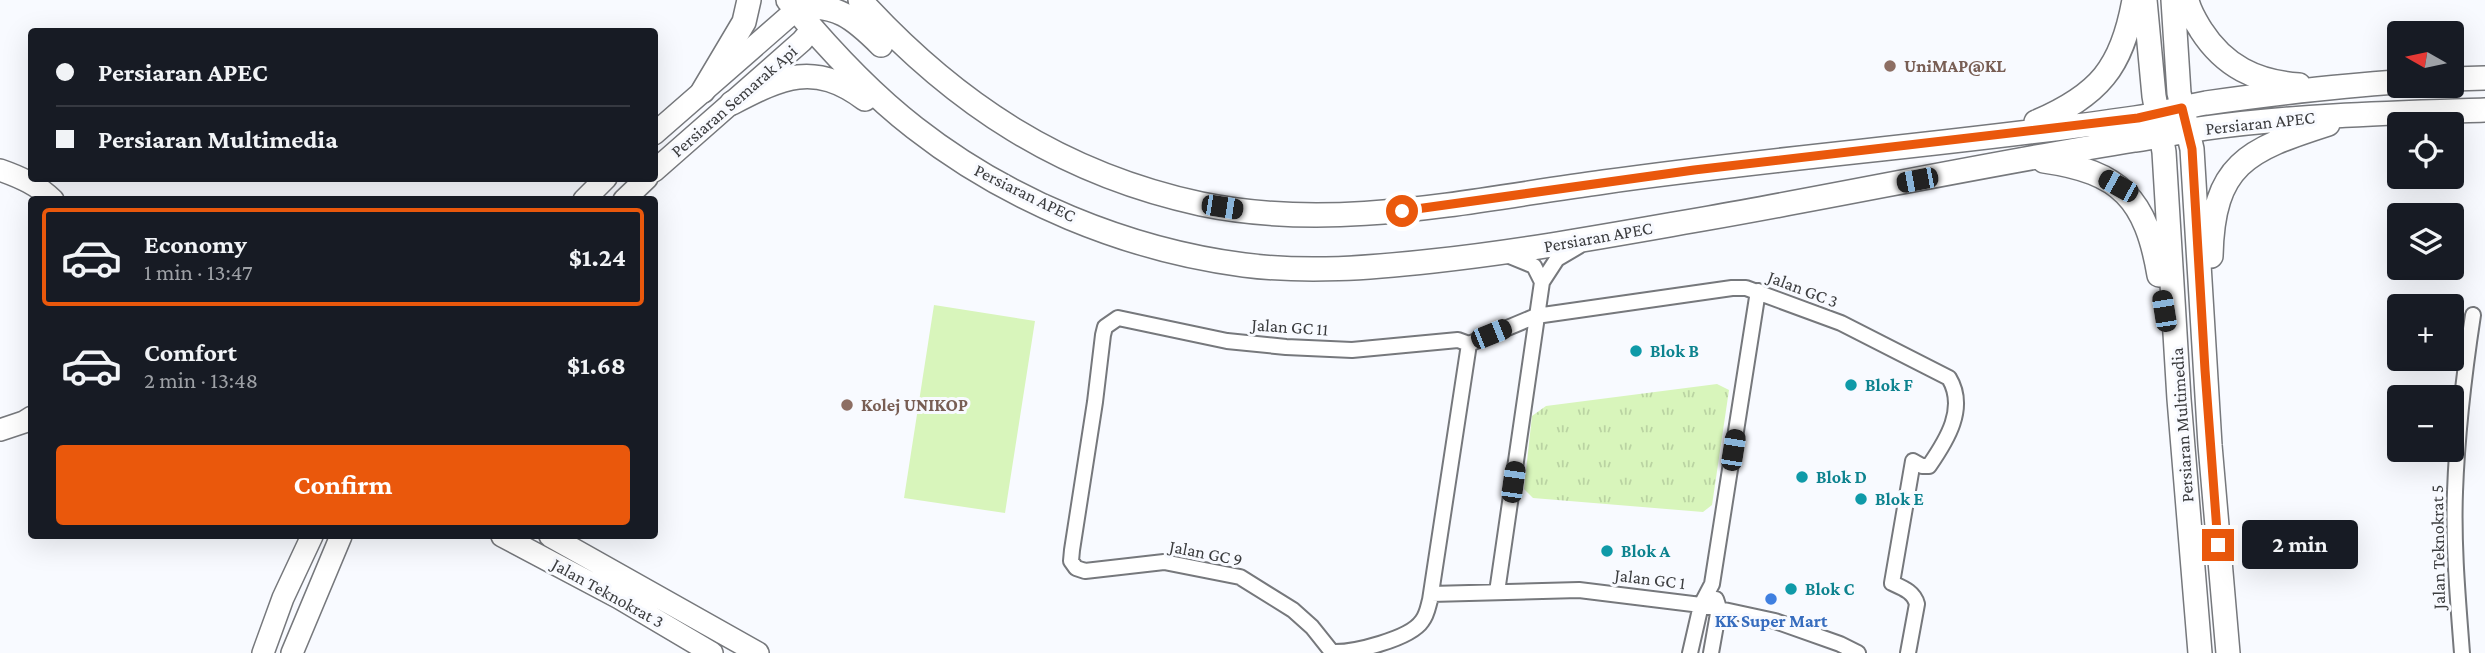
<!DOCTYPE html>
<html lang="en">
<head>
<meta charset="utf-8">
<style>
	body { margin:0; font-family:"Crimson Pro",serif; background:#242831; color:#f1f3f6; height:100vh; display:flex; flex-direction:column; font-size:26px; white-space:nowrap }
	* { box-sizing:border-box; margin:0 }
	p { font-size:23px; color:#9ea1a6 }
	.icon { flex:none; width:38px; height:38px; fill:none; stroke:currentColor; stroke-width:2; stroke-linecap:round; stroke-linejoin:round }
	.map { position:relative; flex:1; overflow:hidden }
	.sheet { position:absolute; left:28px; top:196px; width:630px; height:343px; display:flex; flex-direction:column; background:#171b24; border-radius:7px; box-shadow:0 7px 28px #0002 }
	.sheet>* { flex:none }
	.banner { position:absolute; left:28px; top:28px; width:630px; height:154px; border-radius:7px; box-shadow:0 7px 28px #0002; display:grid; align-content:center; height:154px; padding:0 28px; background:#171b24 }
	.needle { width:46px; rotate:279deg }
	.controls { position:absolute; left:2387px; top:21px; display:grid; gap:14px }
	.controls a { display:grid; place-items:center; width:77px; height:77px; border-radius:7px; background:#171b24; box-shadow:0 7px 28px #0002; font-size:35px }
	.end { position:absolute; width:32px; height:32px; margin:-16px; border:9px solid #ea580c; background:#fff; box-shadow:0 0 0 4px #fff }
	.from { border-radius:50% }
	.bubble { position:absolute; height:49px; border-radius:7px; background:#171b24; box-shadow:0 7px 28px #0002; font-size:23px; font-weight:700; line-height:49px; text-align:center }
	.car { position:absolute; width:21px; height:42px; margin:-21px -10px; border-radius:9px; box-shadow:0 0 5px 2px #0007; background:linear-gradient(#222 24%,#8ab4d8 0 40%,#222 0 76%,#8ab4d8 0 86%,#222 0) }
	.banner b { display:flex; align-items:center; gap:24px; height:66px; font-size:26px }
	.banner b+b { border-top:2px solid #363941 }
	.banner i { width:18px; height:18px; background:#f1f3f6 }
	ul { padding:12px 0 0; list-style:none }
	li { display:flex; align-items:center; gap:21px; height:98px; margin:0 14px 10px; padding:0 14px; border:4px solid transparent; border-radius:7px }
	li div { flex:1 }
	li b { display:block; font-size:26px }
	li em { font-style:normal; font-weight:700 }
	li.current { border-color:#ea580c }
	li>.icon { width:63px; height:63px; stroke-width:1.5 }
	.button { display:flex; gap:14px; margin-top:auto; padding:14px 28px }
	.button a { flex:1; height:80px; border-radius:7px; background:#ea580c; color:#fff; font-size:28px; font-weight:700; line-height:80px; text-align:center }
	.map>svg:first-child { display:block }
</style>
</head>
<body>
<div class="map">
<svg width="2485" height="653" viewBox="0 0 2485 653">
	<defs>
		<pattern id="grass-tufts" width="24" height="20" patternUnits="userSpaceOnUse" patternTransform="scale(1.75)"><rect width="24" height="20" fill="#d8f5bb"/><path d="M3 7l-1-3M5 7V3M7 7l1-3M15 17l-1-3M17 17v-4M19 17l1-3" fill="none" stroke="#bad3a2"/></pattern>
	</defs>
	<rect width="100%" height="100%" fill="#f8faff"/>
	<path fill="url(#grass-tufts)" d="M 1717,384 L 1729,390 L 1712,505 L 1703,512 L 1533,498 L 1524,489 L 1532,416 L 1546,406 Z"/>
	<path fill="#d8f5bb" d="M 934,305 L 1035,321 L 1005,513 L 904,498 Z"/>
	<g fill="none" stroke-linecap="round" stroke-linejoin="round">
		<g stroke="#76787c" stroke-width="18">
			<path id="street" d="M 1507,255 L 1534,266 L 1542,282
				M 1118,318 L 1227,341 L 1286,347 L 1352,350 L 1458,340 L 1469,344 L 1430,600 C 1428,607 1427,615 1422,621 C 1410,639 1353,653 1332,652 L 1312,627 L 1293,610 L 1240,577 L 1164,562 L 1085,571 L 1076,568 L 1071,561 L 1072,550 L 1095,402 L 1103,335 L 1105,327 Z
				M 1469,344 L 1536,316 L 1732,288 L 1746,288 L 1841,323 L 1949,378 C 1967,408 1947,440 1929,466 L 1922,466 L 1913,461 L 1892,583 C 1903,588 1914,592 1917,604 L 1908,653
				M 1497,592 L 1542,282 L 1557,259 L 1579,246
				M 1431,594 L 1579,590 L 1701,605 L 1775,621 L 1840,644 L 1858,653
				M 1690,653 L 1701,605 L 1712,584 L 1758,291
				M 1711,653 L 1719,608 L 1716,599
				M 2462,653 C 2458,600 2453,546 2455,492 C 2457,433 2464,374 2473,315"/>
		</g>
		<g stroke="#76787c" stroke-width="24">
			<path id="secondary" d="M 654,134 L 796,10
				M 0,170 C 20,177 38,185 53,200
				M 654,171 L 802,41 L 812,29
				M 584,200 L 606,178
				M 624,200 L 647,178
				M 0,430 L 24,422 L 32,417
				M 502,536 L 619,598 L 712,653
				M 550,536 L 758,653
				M 263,653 L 283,598 L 312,536
				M 292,653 L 341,536"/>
		</g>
		<g stroke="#76787c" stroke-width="26">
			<path id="primary" d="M 788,0 C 826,46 867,91 915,128 C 1007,200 1127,250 1244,265 C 1307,273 1370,268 1433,261 C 1526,251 1617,234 1709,218 C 1851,193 1992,163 2135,140 C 2159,137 2182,131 2206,128 C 2299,115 2392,113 2485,110
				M 860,0 C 955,104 1062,174 1201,204 C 1336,232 1470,200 1604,182 C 1780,157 1958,144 2135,118 C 2159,115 2182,107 2206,103 C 2270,94 2335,86 2399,82
				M 2145,0 L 2154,96 L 2164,152 L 2179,399 L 2200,653
				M 2173,0 L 2179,93 L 2192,149 L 2210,445 L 2228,653
				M 2187,0 C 2189,11 2195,20 2201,30 C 2224,66 2256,82 2299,85
				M 796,10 C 834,0 856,20 881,45
				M 2452,79 L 2485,78
				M 703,91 L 744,22 L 749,0
				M 732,103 C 782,77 814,61 865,99
				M 2036,122 C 2099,95 2122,68 2134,0
				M 2044,161 C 2121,172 2146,199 2159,275
				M 2211,256 C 2213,164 2247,150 2328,124"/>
		</g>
		<use href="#street" stroke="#fff" stroke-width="14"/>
		<use href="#secondary" stroke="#fff" stroke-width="21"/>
		<use href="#primary" stroke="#fff" stroke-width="23"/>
	</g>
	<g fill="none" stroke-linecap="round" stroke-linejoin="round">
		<path stroke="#ea580c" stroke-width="9" d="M 1402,211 L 1694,170 L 2138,118 L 2182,108 L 2192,149 L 2205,370 L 2218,545"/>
	</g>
	<g fill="#8d6e63" stroke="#f8faff" stroke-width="2.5">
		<circle cx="1890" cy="66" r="7"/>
		<circle cx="847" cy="405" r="7"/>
	</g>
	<g fill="#0f9aa8" stroke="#f8faff" stroke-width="2.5">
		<circle cx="1636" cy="351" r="7"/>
		<circle cx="1851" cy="385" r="7"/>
		<circle cx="1802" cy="477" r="7"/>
		<circle cx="1861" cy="499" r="7"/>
		<circle cx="1607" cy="551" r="7"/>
		<circle cx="1791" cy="589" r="7"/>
	</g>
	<circle fill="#3f7fe0" stroke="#f8faff" stroke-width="2.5" cx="1771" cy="599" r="7"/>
	<g text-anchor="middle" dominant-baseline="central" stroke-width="6" stroke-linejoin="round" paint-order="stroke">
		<g font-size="18" font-weight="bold" fill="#785e54" stroke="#f8faff" text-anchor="start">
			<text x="1904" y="66">UniMAP@KL</text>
			<text x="861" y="405">Kolej UNIKOP</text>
		</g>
		<g font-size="18" fill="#3b3c3e" stroke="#f8faff">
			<text transform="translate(734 101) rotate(-41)">Persiaran Semarak Api</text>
			<text transform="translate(2260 123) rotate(-6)">Persiaran APEC</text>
			<text transform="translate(1025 193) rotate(26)">Persiaran APEC</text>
			<text transform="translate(1598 237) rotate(-10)">Persiaran APEC</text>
			<text transform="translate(1803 289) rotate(21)">Jalan GC 3</text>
			<text transform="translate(1290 327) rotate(4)">Jalan GC 11</text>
			<text transform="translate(2182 425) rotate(-94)">Persiaran Multimedia</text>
			<text transform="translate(2438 547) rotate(-91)">Jalan Teknokrat 5</text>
			<text transform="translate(1206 553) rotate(11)">Jalan GC 9</text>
			<text transform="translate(1650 579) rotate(7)">Jalan GC 1</text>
			<text transform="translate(608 593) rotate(29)">Jalan Teknokrat 3</text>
		</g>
		<g font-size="18" font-weight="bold" fill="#0d838f" stroke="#f8faff" text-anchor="start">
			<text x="1650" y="351">Blok B</text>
			<text x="1865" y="385">Blok F</text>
			<text x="1816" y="477">Blok D</text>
			<text x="1875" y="499">Blok E</text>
			<text x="1621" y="551">Blok A</text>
			<text x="1805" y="589">Blok C</text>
		</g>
		<g font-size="18" font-weight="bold" fill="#366cbe" stroke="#f8faff">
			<text x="1771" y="621">KK Super Mart</text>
		</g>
	</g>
</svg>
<div class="controls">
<a><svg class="needle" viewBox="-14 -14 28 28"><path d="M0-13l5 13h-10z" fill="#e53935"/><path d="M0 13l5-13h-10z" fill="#9ea1a6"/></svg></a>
<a><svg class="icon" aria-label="locate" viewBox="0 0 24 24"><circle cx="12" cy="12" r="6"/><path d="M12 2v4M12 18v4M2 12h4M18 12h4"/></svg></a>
<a><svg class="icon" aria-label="layers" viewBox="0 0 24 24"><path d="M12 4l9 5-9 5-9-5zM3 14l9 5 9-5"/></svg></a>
<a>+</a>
<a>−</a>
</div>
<i class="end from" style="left:1402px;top:211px"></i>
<i class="end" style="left:2218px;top:545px"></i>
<div class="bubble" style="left:2242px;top:520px;width:116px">2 min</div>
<i class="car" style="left:1917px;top:180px;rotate:259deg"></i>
<i class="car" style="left:2118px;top:186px;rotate:299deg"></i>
<i class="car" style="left:1222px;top:207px;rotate:99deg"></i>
<i class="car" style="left:2164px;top:311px;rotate:351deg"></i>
<i class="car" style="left:1491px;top:334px;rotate:68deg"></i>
<i class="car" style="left:1733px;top:450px;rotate:9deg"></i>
<i class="car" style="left:1513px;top:482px;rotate:8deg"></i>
<div class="banner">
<b><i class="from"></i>Persiaran APEC</b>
<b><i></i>Persiaran Multimedia</b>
</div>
<section class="sheet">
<ul>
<li class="current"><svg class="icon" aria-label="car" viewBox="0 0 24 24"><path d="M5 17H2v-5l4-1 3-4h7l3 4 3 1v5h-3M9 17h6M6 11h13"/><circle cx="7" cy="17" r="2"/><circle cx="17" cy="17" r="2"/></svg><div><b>Economy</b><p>1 min · 13:47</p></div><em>$1.24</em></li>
<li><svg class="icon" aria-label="car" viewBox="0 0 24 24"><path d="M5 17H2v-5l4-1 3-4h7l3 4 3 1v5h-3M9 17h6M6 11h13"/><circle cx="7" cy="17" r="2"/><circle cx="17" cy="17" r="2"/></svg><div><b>Comfort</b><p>2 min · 13:48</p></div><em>$1.68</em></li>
</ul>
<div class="button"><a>Confirm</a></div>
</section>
</div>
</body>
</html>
